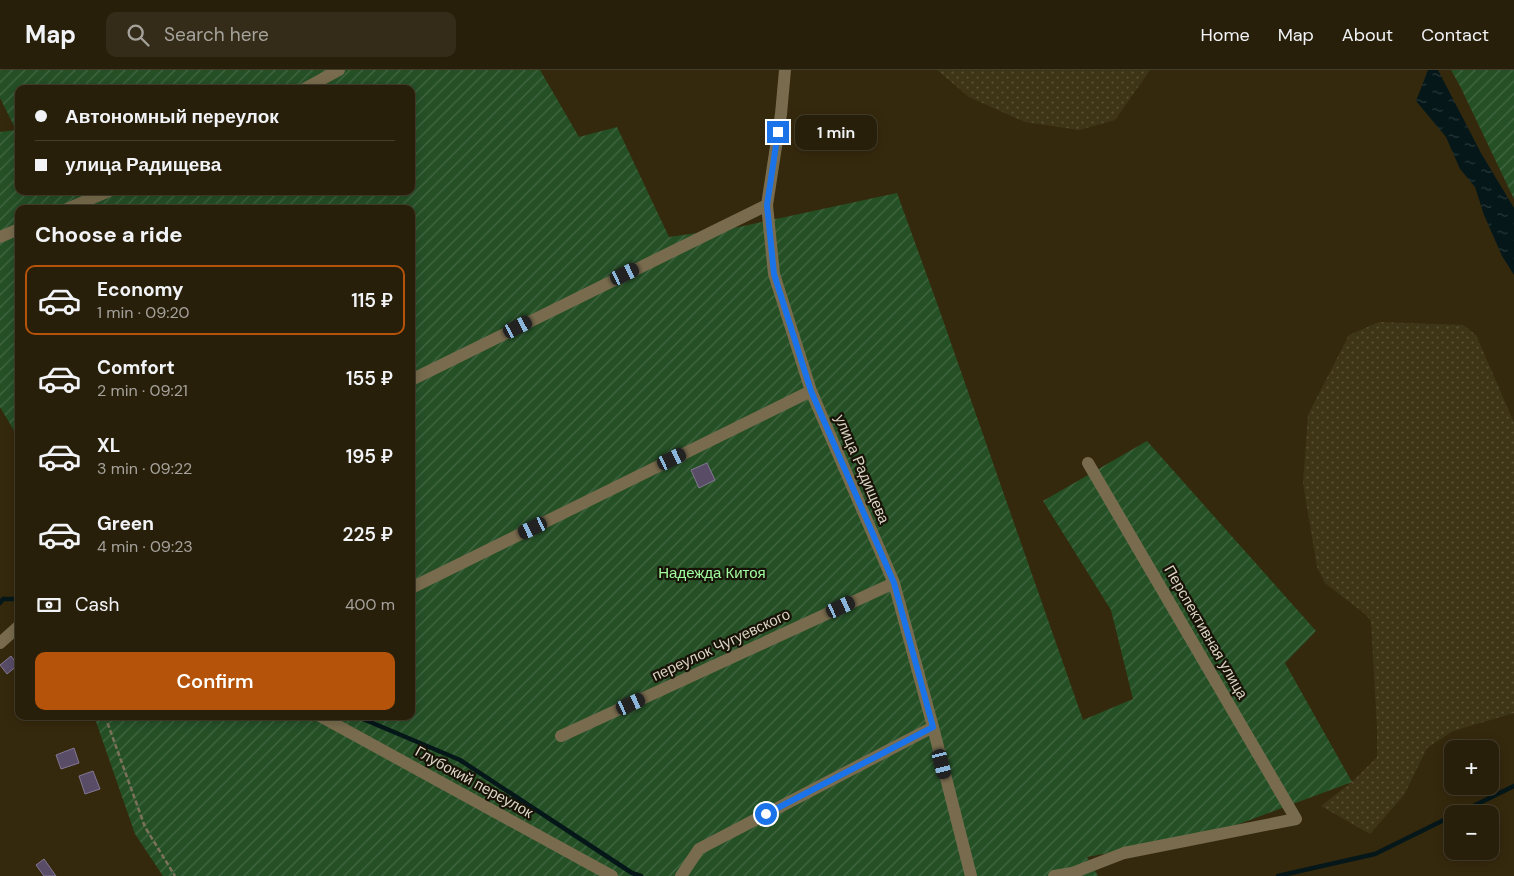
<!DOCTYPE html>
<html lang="en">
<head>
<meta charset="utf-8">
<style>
	body { margin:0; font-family:"DM Sans",sans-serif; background:#342c18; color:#f1f3f6; height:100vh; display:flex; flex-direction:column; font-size:19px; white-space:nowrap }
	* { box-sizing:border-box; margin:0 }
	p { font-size:16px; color:#a5a29c }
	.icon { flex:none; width:28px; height:28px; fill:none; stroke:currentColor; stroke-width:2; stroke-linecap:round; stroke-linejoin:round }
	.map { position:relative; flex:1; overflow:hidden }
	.side { position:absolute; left:15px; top:135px; width:400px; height:515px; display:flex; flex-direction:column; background:#281f0a; border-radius:10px; box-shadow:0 2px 12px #0003,0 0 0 1px #443d2b }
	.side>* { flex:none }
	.top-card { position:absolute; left:15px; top:15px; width:400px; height:110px; border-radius:10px; box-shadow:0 2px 12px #0003,0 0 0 1px #443d2b; display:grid; align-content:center; height:110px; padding:0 20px; background:#281f0a }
	.fabs { position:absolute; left:1444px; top:670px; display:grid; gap:10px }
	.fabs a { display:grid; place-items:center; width:55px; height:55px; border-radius:10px; background:#281f0a; box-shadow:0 2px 12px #0003,0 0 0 1px #443d2b; font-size:25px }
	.end { position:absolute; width:22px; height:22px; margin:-11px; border:6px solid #1a73e8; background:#fff; box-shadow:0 0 0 2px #fff }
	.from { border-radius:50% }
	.bubble { position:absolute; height:35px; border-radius:10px; background:#281f0a; box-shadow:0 2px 12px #0003,0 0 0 1px #443d2b; font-size:16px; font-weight:600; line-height:35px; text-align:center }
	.car { position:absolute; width:15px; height:30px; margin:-15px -8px; border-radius:6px; box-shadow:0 0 4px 1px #0007; background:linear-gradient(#222 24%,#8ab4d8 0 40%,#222 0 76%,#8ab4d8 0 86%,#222 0) }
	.top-card b { display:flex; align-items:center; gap:18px; height:48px; font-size:19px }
	.top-card b+b { border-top:1px solid #443d2b }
	.top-card i { width:12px; height:12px; background:#f1f3f6 }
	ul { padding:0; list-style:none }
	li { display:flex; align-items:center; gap:15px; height:70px; margin:0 10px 8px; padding:0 10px; border:2px solid transparent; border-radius:10px }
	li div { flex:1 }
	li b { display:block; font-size:19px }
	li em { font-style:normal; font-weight:600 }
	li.current { border-color:#b45309 }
	li>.icon { width:45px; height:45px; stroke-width:1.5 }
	h2 { padding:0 20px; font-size:22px; line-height:60px }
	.pay { display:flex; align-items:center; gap:12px; height:55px; padding:0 20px; font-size:19px }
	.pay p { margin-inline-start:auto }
	.action { display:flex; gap:10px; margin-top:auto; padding:10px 20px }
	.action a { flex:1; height:58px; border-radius:10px; background:#b45309; color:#fff; font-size:20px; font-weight:600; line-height:58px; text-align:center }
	header { display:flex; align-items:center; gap:30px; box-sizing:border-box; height:70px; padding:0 25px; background:#281f0a; border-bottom:1px solid #443d2b }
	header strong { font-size:24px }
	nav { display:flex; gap:28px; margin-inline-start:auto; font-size:18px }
	.search { width:350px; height:45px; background:#342c18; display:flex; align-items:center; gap:12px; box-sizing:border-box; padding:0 18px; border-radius:10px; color:#a5a29c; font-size:19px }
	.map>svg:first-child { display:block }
</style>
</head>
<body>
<header>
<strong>Map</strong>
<div class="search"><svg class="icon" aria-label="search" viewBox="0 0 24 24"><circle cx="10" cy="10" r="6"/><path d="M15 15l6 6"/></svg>Search here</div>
<nav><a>Home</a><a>Map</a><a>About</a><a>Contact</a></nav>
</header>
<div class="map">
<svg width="1514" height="806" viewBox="0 0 1514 806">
	<defs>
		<pattern id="sand-dots" width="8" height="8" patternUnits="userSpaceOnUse" patternTransform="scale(1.25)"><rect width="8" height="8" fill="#3e3516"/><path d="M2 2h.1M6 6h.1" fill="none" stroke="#595136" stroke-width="1.8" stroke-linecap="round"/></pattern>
		<pattern id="garden-furrows" width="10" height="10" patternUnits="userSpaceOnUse" patternTransform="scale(1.25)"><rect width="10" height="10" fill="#255026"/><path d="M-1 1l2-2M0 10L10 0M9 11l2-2" fill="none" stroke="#446844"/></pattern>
		<pattern id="water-ripples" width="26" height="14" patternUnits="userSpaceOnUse" patternTransform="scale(1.25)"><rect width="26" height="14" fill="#051719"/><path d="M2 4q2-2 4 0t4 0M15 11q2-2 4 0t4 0" fill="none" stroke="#293839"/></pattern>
	</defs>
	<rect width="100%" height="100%" fill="#35290d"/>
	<path fill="url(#sand-dots)" d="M 937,0 L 1150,0 L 1115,50 L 1079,60 L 1025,52 L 969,27 Z
		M 1379,252 L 1463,255 L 1476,265 L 1514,353 L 1514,643 L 1453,661 L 1427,678 L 1404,725 L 1370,764 L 1321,736 L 1352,712 L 1377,687 L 1377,658 L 1371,551 L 1365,544 L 1325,513 L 1317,497 L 1303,413 L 1308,345 L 1349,265 Z"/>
	<path fill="url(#garden-furrows)" fill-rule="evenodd" d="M 0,0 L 540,0 L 579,67 L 617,57 L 669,167 L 739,157 L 897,123 L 938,236 L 1083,650 L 1133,629 L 1111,540 L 1043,431 L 1147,371 L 1316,561 L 1285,593 L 1352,712 L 1215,763 L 1087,787 L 1098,806 L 163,806 L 135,764 L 94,646 L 411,646 L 411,139 L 19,139 L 19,369 L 0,337 L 0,62 L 16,60 L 0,28 ZM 19,19 L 411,19 L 411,121 L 19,121 Z
		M 1451,0 L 1514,0 L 1514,129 L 1460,16 Z"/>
	<path fill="url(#water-ripples)" d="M 1428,0 L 1438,0 L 1481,83 L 1514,138 L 1514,205 L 1502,186 L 1484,145 L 1475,117 L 1460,99 L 1446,67 L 1416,31 Z"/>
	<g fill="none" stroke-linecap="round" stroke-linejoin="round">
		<path stroke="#051719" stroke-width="4.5" d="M 0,533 L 3,529 L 19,529
			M 356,646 L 460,690 L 632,803 L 641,806
			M 1457,744 L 1514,716
			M 1278,806 L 1375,784 L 1452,746"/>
	</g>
	<path fill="#584c67" stroke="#837794" d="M 707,393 L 715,410 L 699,418 L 691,400 Z
		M 11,586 L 18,595 L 7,604 L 0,595 Z
		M 74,678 L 79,693 L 61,699 L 56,685 Z
		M 93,701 L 100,719 L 85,724 L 79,706 Z
		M 44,789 L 56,806 L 44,806 L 36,795 Z"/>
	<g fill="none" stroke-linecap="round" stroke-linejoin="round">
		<path stroke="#7c725c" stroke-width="2.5" stroke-dasharray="5 2.5" stroke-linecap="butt" d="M 105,646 L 145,757 L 175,806"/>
		<path stroke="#796c4e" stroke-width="12" d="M 785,0 L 781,44 L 767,135 L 774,204 L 811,321 L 894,513 L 933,657 L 971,806
			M 304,19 L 339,0
			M 67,139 L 109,121
			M 0,167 L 19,159
			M 411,310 L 767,135
			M 411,518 L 811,321
			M 0,573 L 19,556
			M 320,646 L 612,806
			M 561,666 L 894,513
			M 681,806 L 699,779 L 933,657
			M 1054,806 L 1072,803 L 1124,783 L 1296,749 L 1088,393"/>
	</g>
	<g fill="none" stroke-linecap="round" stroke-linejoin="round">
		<path stroke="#1a73e8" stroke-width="6" d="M 766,744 L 933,657 L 894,513 L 811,321 L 774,204 L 767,135 L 778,62"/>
	</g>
	<g text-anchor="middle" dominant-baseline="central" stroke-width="4.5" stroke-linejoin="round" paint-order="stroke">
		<g font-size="15" fill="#dad3c3" stroke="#181307">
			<text transform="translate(862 399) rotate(67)">улица Радищева</text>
			<text transform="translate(1206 562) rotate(60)">Перспективная улица</text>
			<text transform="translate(721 575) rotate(-25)">переулок Чугуевского</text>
			<text transform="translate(474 712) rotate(29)">Глубокий переулок</text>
		</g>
		<g font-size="15" fill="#a0fd9f" stroke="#181307">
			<text x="712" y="503">Надежда Китоя</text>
		</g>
	</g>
</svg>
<div class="fabs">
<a>+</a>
<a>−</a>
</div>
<i class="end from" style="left:766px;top:744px"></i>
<i class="end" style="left:778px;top:62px"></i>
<div class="bubble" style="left:795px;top:45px;width:82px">1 min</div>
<i class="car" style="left:625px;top:204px;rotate:64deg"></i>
<i class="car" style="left:518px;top:257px;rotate:63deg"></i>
<i class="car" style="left:672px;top:389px;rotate:64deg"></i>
<i class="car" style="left:533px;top:458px;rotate:244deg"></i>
<i class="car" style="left:841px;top:537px;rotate:65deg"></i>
<i class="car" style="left:631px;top:634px;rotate:65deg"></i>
<i class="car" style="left:942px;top:694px;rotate:166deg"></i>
<div class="top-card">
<b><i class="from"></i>Автономный переулок</b>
<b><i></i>улица Радищева</b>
</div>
<section class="side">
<h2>Choose a ride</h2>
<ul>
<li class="current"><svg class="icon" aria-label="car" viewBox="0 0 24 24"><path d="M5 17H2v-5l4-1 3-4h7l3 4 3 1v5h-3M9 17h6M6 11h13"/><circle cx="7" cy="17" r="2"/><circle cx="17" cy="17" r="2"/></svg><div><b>Economy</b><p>1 min · 09:20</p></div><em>115 ₽</em></li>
<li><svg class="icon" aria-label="car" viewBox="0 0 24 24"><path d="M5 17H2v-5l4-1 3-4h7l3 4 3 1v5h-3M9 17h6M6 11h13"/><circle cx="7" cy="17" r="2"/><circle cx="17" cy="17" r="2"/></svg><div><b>Comfort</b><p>2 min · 09:21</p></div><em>155 ₽</em></li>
<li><svg class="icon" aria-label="car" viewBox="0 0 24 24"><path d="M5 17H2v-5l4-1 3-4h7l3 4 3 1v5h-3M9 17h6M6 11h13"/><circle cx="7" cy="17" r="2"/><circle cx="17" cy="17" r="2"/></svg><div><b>XL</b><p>3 min · 09:22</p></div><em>195 ₽</em></li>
<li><svg class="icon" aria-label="car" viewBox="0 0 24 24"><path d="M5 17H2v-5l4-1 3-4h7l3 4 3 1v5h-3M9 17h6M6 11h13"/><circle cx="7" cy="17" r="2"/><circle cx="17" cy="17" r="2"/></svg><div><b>Green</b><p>4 min · 09:23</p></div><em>225 ₽</em></li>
</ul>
<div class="pay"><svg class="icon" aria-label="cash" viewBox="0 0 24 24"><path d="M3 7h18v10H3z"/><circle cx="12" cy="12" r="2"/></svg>Cash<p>400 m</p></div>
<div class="action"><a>Confirm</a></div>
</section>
</div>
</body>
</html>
